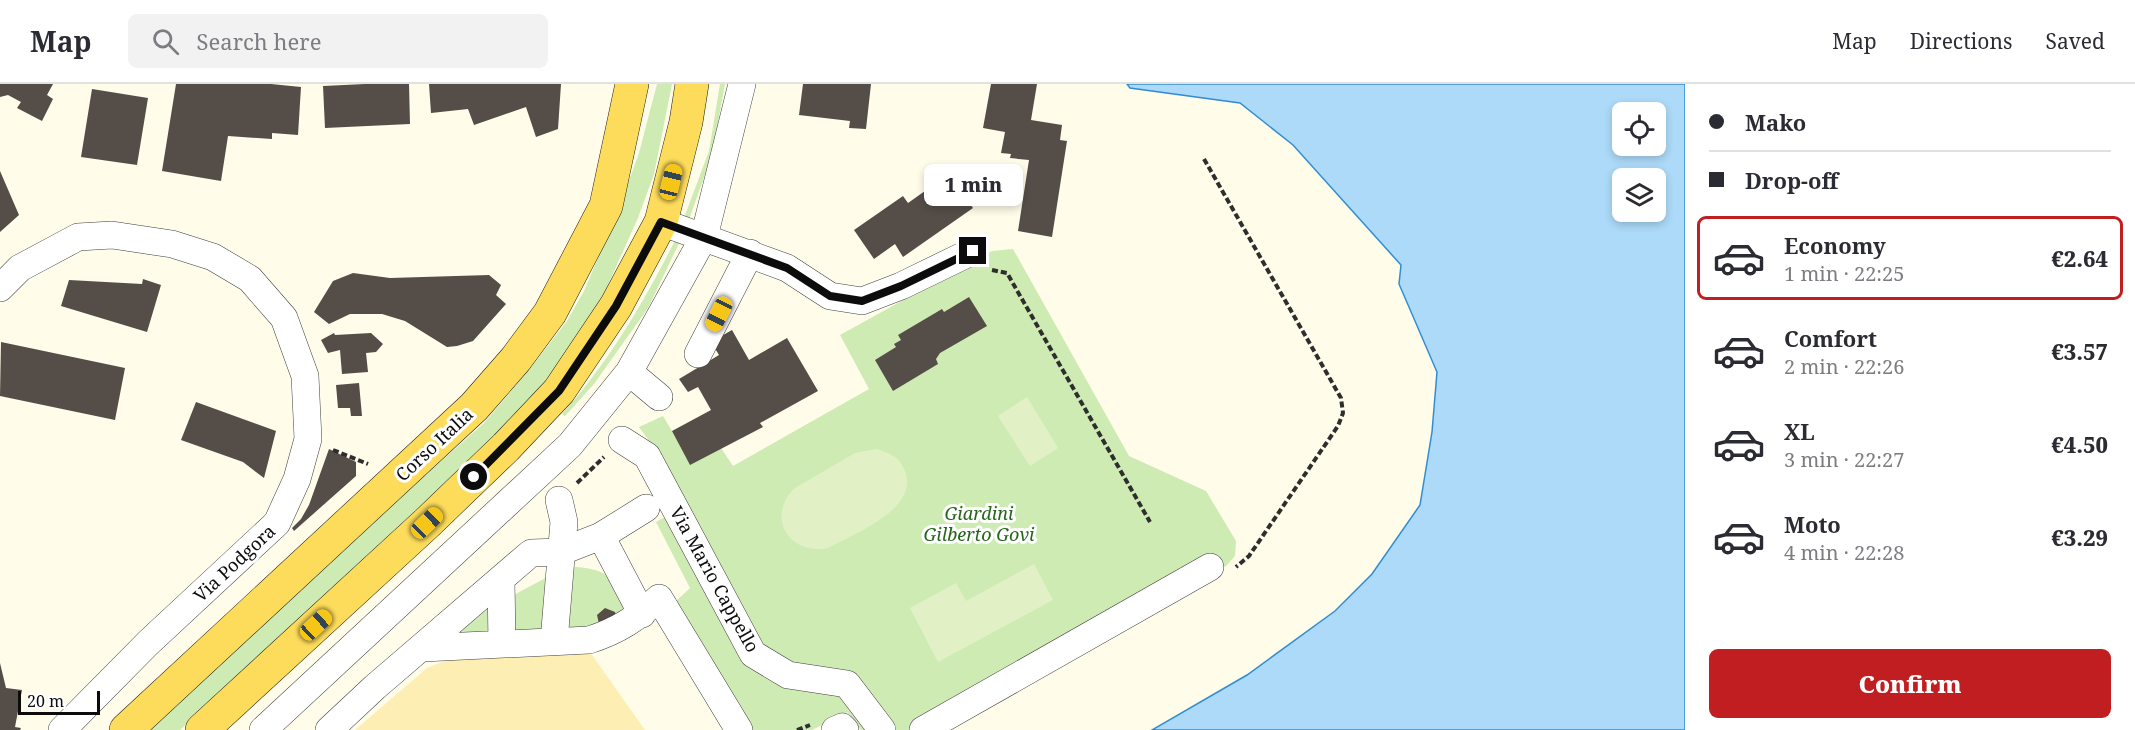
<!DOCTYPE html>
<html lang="en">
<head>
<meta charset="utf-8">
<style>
	body { margin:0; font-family:"Noto Serif",serif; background:#f2f2f3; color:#2b2b33; height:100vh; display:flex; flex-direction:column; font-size:22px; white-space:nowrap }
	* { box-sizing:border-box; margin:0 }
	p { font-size:20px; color:#7c7c81 }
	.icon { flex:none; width:33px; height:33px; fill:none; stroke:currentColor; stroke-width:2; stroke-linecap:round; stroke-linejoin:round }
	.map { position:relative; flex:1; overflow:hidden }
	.side { display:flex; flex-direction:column; background:#fff; width:450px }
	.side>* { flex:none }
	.hud { display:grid; align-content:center; height:132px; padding:0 24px; background:#fff }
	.fabs { position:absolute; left:1612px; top:18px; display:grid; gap:12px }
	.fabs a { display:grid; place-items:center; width:54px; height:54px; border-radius:9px; background:#fff; box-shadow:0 3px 9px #0003; font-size:30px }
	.scale { position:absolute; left:18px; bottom:15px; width:82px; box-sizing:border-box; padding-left:6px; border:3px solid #0c0c0c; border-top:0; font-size:16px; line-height:21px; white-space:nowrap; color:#0c0c0c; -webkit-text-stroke:4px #fff; paint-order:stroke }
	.end { position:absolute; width:27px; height:27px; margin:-14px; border:8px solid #0c0c0c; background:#fff; box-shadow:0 0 0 3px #fff }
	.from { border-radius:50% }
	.bubble { position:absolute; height:42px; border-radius:9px; background:#fff; box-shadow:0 3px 9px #0003; font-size:20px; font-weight:800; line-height:42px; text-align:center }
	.car { position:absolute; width:18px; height:36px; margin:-18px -9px; border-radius:8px; box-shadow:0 0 4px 2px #0007; background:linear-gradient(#f5c518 24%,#345 0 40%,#f5c518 0 76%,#345 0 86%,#f5c518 0) }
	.hud b { display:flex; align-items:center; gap:21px; height:57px; font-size:22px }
	.hud b+b { border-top:2px solid #e1e1e2 }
	.hud i { width:15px; height:15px; background:#2b2b33 }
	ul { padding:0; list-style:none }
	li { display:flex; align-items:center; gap:18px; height:84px; margin:0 12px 9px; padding:0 12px; border:3px solid transparent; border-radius:9px }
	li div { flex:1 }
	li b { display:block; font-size:22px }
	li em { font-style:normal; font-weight:800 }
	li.selected { border-color:#c11e21 }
	li>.icon { width:54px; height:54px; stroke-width:1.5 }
	.button { display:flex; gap:12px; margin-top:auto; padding:12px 24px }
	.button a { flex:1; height:69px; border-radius:9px; background:#c11e21; color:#fff; font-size:24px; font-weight:800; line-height:69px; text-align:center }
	header { display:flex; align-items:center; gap:36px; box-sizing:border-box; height:84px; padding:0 30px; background:#fff; border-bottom:2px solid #e1e1e2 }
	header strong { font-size:28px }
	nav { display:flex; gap:33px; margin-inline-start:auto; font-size:21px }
	.search { width:420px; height:54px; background:#f2f2f3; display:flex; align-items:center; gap:15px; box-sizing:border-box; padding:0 21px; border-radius:9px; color:#7c7c81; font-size:22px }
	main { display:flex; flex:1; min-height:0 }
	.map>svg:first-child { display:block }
</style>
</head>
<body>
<header>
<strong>Map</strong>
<div class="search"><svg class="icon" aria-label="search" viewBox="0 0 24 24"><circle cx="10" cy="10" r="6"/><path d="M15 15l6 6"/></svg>Search here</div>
<nav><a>Map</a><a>Directions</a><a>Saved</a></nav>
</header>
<main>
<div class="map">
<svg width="1685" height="646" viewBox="0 0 1685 646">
	<rect width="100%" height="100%" fill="#fffcea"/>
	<path fill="#ceebb3" d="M 657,0 L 672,0 L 654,90 L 638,134 L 602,214 L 582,248 L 546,296 L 495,353 L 180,646 L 150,646 L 308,496 L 484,339 L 529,286 L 567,237 L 584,207 L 618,127 L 639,69 Z
		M 720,0 L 725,0 L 712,71 L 686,144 L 681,142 L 709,67 Z
		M 679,149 L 683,151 L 648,224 L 594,300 L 565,332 L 562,330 C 612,274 645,216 679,149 Z
		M 1013,165 L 1129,372 L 1206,407 L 1236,457 L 1235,472 L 1226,482 L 938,646 L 861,646 L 847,628 L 812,646 L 750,646 L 675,518 L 690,504 L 656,438 L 672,429 L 655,365 L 639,343 L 663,332 L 672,347 L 721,364 L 733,382 L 869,305 L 840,251 L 992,167 Z
		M 576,483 C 610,486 610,493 627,520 L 621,534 L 560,551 L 564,486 Z
		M 555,489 L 548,552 L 507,553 L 506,515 Z
		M 497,518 L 498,553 L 452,554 Z"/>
	<path fill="#fdefb4" d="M 590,568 L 645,646 L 355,646 L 427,584 L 454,573 Z"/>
	<path fill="#e1f1c5" d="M 1027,313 L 1058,364 L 1030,382 L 998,332 Z
		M 877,365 C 892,370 901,374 906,390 C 916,427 853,450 828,464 C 789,472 765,432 795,404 L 855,369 Z
		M 1034,480 L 1053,516 L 938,578 L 910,524 L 956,499 L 966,517 Z"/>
	<path fill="#addaf9" stroke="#318dd3" stroke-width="1.5" fill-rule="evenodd" d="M 1127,0 L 1685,0 L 1685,646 L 1152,646 L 1247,591 L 1335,527 L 1372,490 L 1420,421 L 1432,348 L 1437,288 L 1399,200 L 1401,181 L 1293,61 L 1240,19 L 1130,4 ZM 1623,28 L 1656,28 L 1656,62 L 1623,62 ZM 1623,94 L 1656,94 L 1656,128 L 1623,128 Z"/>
	<path fill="#554d48" d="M 0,0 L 53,0 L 47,11 L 53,15 L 42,37 L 17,24 L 21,18 L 8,11 L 0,13 Z
		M 176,0 L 271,0 L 301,3 L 298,51 L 272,49 L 272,55 L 228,52 L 221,97 L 162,87 Z
		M 365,0 L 409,0 L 410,40 L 325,44 L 323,2 Z
		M 429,0 L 561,0 L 558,45 L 536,53 L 526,23 L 474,41 L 468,25 L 431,29 Z
		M 803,0 L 871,0 L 866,45 L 849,44 L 850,37 L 799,31 Z
		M 991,0 L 1037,0 L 1031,36 L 1062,41 L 1060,56 L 1067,57 L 1052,153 L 1018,147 L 1029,76 L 1010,74 L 1011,70 L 1001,69 L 1005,48 L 983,44 Z
		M 92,5 L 148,14 L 137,81 L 81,73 Z
		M 0,87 L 19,131 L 0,148 Z
		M 949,90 L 973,124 L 903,173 L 895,160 L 874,175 L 854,146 L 903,112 L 908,119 Z
		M 353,189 L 390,194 L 489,191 L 501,201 L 496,211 L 506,220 L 473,257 L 457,262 L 447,263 L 405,237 L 382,230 L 350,230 L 329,240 L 314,228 L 333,197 Z
		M 143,195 L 161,201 L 147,248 L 61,222 L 69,196 L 142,200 Z
		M 969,213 L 987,242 L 940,269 L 936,275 L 938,280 L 893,307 L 875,276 L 896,263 L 894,260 L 901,256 L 898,251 L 942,225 L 944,228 Z
		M 732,246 L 749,276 L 787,254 L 818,307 L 760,339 L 763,343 L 690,381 L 672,347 L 711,326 L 698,303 L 688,308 L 679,295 L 719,271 L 711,258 Z
		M 334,249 L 335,251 L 371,249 L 383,260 L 376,268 L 366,269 L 368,288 L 342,290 L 340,266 L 328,269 L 321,256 Z
		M 1,258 L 125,284 L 115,336 L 0,312 Z
		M 359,299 L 362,332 L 351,332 L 350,324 L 338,324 L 336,301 Z
		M 196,318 L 276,347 L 264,394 L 243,378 L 181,356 Z
		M 329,365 L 356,378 L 356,392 L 294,447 L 292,444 L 301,435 L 309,421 Z
		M 605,524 L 615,528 L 617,537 L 599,540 L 597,531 Z
		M 0,579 L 6,604 L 22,606 L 15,643 L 21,644 L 20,646 L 0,646 Z"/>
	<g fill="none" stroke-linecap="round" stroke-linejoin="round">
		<g stroke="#3f3f3f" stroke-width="28">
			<path id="minor" d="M 661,138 L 787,184 L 830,212 L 862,217 L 901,202 L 973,167
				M 0,204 L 20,184 L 78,153 L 112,151 L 172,160 L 213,173 L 250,195 L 284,234 L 305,292 L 308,355 L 297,395 L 277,439 L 148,559 L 62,646
				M 698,270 L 750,169
				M 629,288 L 659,313
				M 622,356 L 647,372 L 753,570 L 788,591 L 847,600 L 882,646
				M 601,452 L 642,530
				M 501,496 L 502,560
				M 554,557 L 564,438 L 559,416
				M 423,564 L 589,556 C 618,547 637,534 659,514 L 739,646
				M 263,646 L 570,361 L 629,288 L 704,153 L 742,0
				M 329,646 L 375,603 L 531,469 L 560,468 L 601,452 L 646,424
				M 835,646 L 842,643 L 845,646
				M 923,646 L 1210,483"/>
		</g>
		<g stroke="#1d1d1d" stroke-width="34">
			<path id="major" d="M 126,646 L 474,323 L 516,275 L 550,229 L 606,122 L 632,0
				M 202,646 L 427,439 L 506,363 L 559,307 L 616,222 L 661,138 L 686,38 L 692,0"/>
		</g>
		<path stroke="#2e2e2e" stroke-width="4" stroke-dasharray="6 3" stroke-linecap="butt" d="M 1204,75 L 1341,314 L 1343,329 L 1338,342 L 1249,472 L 1236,483
			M 992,186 L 1007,189 L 1150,438
			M 333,366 L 368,380
			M 577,399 L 604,373
			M 797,646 L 810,641"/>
		<use href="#minor" stroke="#fff" stroke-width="27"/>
		<use href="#major" stroke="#fedc5b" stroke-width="33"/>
	</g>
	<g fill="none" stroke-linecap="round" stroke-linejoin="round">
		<path stroke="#0c0c0c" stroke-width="8" d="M 474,393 L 559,307 L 616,222 L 661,138 L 787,184 L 830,212 L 862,217 L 901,202 L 973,167"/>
	</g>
	<g text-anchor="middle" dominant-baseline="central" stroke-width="6" stroke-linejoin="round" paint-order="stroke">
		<g font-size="18" fill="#0c0c0c" stroke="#fff">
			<text transform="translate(434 360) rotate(-43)">Corso Italia</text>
			<text transform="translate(234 479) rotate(-43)">Via Podgora</text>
			<text transform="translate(715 495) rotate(61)">Via Mario Cappello</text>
		</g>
		<g font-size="18" font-style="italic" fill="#27661a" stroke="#fff">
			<text x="979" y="429">Giardini<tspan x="979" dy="21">Gilberto Govi</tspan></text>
		</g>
	</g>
</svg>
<div class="fabs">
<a><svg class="icon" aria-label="locate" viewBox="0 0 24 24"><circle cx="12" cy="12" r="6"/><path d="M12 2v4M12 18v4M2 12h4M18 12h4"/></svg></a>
<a><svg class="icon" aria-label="layers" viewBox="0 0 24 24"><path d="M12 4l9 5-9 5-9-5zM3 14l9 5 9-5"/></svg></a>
</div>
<div class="scale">20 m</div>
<i class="end from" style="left:474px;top:393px"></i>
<i class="end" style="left:973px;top:167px"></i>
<div class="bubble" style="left:924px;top:80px;width:99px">1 min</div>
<i class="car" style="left:671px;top:98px;rotate:14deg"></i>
<i class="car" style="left:719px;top:230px;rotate:207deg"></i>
<i class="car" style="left:427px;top:439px;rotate:46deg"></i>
<i class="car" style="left:316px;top:541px;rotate:47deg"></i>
</div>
<section class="side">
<div class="hud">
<b><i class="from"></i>Mako</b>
<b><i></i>Drop-off</b>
</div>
<ul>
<li class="selected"><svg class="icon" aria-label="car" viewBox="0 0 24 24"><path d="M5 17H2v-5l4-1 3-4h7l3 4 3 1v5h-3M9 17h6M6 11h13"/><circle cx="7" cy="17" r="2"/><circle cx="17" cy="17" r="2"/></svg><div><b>Economy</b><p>1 min · 22:25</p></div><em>€2.64</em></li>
<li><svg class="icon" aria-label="car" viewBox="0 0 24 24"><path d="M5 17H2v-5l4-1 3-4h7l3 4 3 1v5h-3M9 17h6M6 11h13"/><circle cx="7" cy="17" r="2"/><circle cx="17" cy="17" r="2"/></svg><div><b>Comfort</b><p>2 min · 22:26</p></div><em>€3.57</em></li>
<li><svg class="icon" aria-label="car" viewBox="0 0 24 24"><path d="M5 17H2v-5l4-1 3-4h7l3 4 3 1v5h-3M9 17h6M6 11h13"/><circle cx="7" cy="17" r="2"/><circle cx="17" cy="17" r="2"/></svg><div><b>XL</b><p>3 min · 22:27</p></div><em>€4.50</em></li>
<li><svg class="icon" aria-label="car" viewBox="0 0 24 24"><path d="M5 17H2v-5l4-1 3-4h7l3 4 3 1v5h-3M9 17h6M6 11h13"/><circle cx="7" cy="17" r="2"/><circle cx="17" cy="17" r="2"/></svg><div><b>Moto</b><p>4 min · 22:28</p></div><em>€3.29</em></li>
</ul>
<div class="button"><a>Confirm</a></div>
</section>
</main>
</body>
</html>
